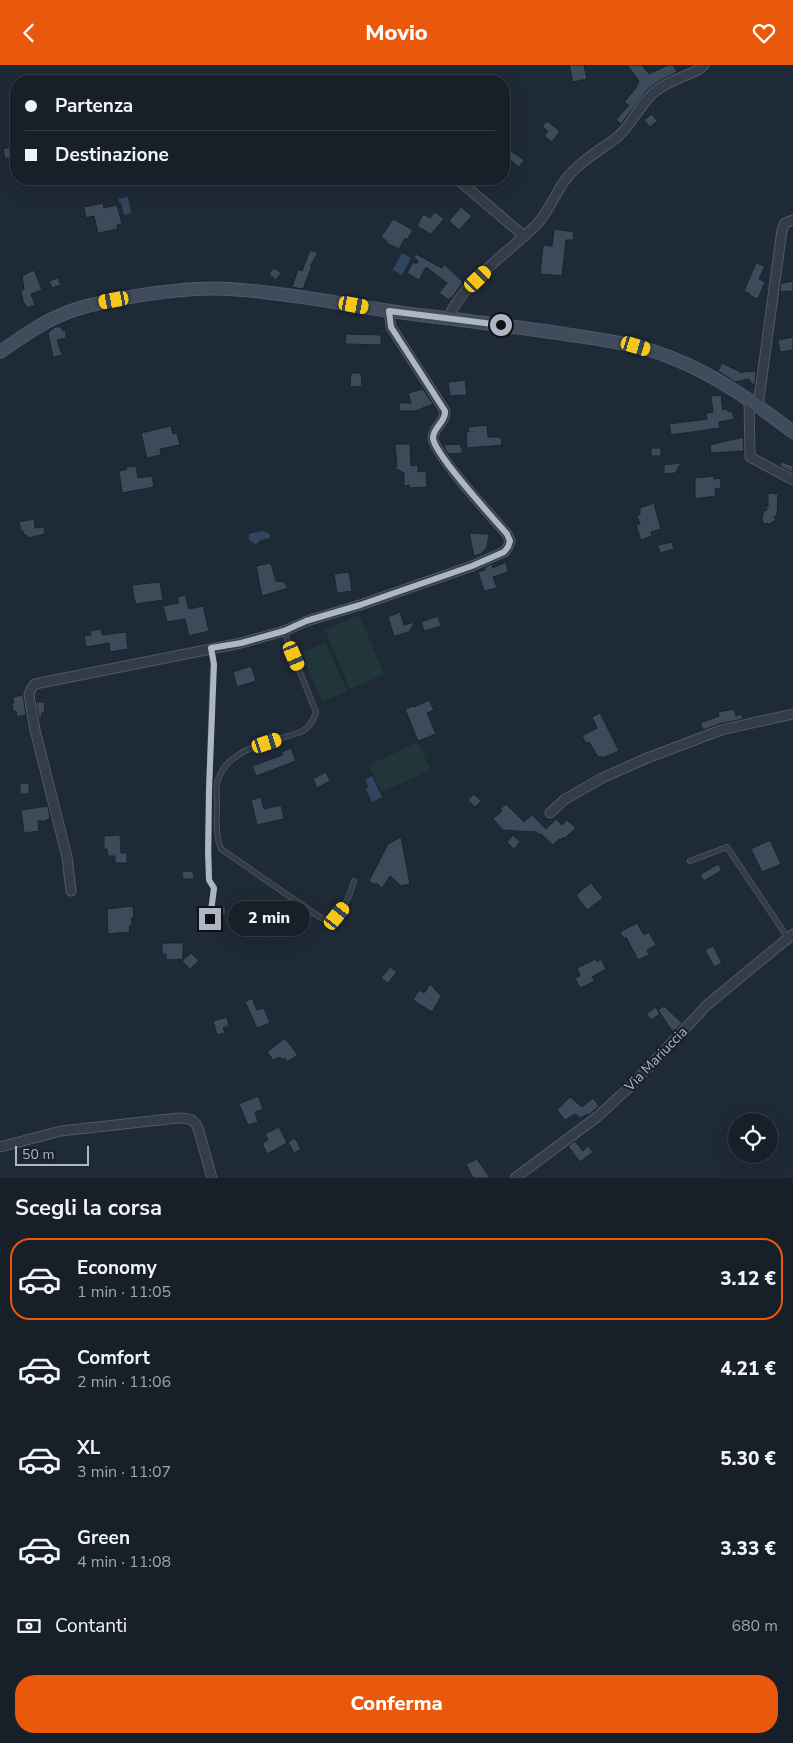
<!DOCTYPE html>
<html lang="it">
<head>
<meta charset="utf-8">
<style>
	body { margin:0; font-family:"Nunito Sans",sans-serif; background:#202831; color:#f1f3f6; height:100vh; display:flex; flex-direction:column; font-size:19px; white-space:nowrap }
	* { box-sizing:border-box; margin:0 }
	p { font-size:16px; color:#9ea3a8 }
	.icon { flex:none; width:28px; height:28px; fill:none; stroke:currentColor; stroke-width:2; stroke-linecap:round; stroke-linejoin:round }
	.map { position:relative; height:1113px; overflow:hidden }
	.side { display:flex; flex-direction:column; background:#172029; flex:1 }
	.side>* { flex:none }
	.top-card { position:absolute; left:10px; top:10px; width:500px; height:110px; border-radius:20px; box-shadow:0 5px 20px #0002,0 0 0 1px #363e46; display:grid; align-content:center; height:110px; padding:0 15px; background:#172029 }
	.controls { position:absolute; left:728px; top:1048px; display:grid; gap:10px }
	.controls a { display:grid; place-items:center; width:50px; height:50px; border-radius:50%; background:#172029; box-shadow:0 5px 20px #0002,0 0 0 1px #363e46; font-size:25px }
	.scale { position:absolute; left:15px; bottom:12px; width:74px; box-sizing:border-box; padding-left:5px; border:2px solid #acb6c5; border-top:0; font-size:14px; line-height:18px; white-space:nowrap; color:#acb6c5; -webkit-text-stroke:4px #18212c; paint-order:stroke }
	.end { position:absolute; width:22px; height:22px; margin:-11px; border:6px solid #acb6c5; background:#111; box-shadow:0 0 0 2px #111 }
	.from { border-radius:50% }
	.bubble { position:absolute; height:35px; border-radius:18px; background:#172029; box-shadow:0 5px 20px #0002,0 0 0 1px #363e46; font-size:16px; font-weight:800; line-height:35px; text-align:center }
	.car { position:absolute; width:15px; height:30px; margin:-15px -8px; border-radius:6px; box-shadow:0 0 4px 1px #0007; background:linear-gradient(#f5c518 24%,#345 0 40%,#f5c518 0 76%,#345 0 86%,#f5c518 0) }
	.top-card b { display:flex; align-items:center; gap:18px; height:48px; font-size:19px }
	.top-card b+b { border-top:1px solid #363e46 }
	.top-card i { width:12px; height:12px; background:#f1f3f6 }
	ul { padding:0; list-style:none }
	li { display:flex; align-items:center; gap:15px; height:82px; margin:0 10px 8px; padding:0 5px; border:2px solid transparent; border-radius:20px }
	li div { flex:1 }
	li b { display:block; font-size:19px }
	li em { font-style:normal; font-weight:800 }
	li.selected { border-color:#ea580c }
	li>.icon { width:45px; height:45px; stroke-width:1.5 }
	h2 { padding:0 15px; font-size:22px; line-height:60px }
	.pay { display:flex; align-items:center; gap:12px; height:55px; padding:0 15px; font-size:19px }
	.pay p { margin-inline-start:auto }
	.action { display:flex; gap:10px; margin-top:auto; padding:10px 15px }
	.action a { flex:1; height:58px; border-radius:20px; background:#ea580c; color:#fff; font-size:20px; font-weight:800; line-height:58px; text-align:center }
	header { display:flex; justify-content:space-between; align-items:center; height:65px; padding:0 15px; background:#ea580c; color:#fff; font-size:22px; font-weight:800 }
	.map>svg:first-child { display:block }
</style>
</head>
<body>
<header><svg class="icon" aria-label="back" viewBox="0 0 24 24"><path d="M15 5l-7 7 7 7"/></svg>Movio<svg class="icon" aria-label="heart" viewBox="0 0 24 24"><path d="M12 20l-8-8c-3-5 5-10 8-4 3-6 11-1 8 4z"/></svg></header>
<div class="map">
<svg width="793" height="1113" viewBox="0 0 793 1113">
	<rect width="100%" height="100%" fill="#1f2a37"/>
	<path fill="#213638" d="M 359,550 L 384,609 L 350,624 L 325,565 Z
		M 325,577 L 347,626 L 323,637 L 301,588 Z
		M 418,677 L 431,705 L 382,727 L 369,700 Z"/>
	<path fill="#32455f" d="M 128,132 L 131,148 L 124,150 L 121,137 L 119,137 L 118,134 Z
		M 402,188 L 411,193 L 402,210 L 393,205 Z
		M 262,466 L 270,469 L 270,473 L 261,475 L 256,479 L 249,475 L 249,469 Z
		M 372,711 L 382,732 L 372,737 L 366,724 L 369,723 L 365,715 Z"/>
	<path fill="#3d4a5a" stroke="#1a232e" d="M 569,0 L 584,0 L 587,14 L 573,17 Z
		M 627,0 L 642,0 L 649,9 L 668,0 L 673,0 L 677,7 L 658,17 L 647,25 L 621,59 L 616,55 L 629,40 L 624,37 L 636,23 L 639,16 Z
		M 652,49 L 657,56 L 650,62 L 644,55 Z
		M 547,56 L 560,66 L 552,77 L 544,71 L 548,66 L 542,62 Z
		M 16,80 L 16,113 L 14,114 L 8,93 L 5,94 L 3,84 Z
		M 504,81 L 524,95 L 519,102 L 504,90 Z
		M 103,138 L 104,143 L 117,140 L 122,159 L 117,160 L 118,164 L 98,168 L 94,151 L 86,153 L 84,142 Z
		M 461,142 L 472,151 L 459,165 L 449,156 Z
		M 435,147 L 444,154 L 431,169 L 417,161 L 423,149 L 430,153 Z
		M 393,154 L 413,165 L 407,175 L 405,173 L 399,184 L 386,178 L 387,176 L 381,172 Z
		M 554,164 L 574,167 L 573,175 L 566,175 L 562,211 L 540,209 L 543,180 L 552,181 Z
		M 310,185 L 318,188 L 310,201 L 312,201 L 303,224 L 292,222 L 298,204 L 302,206 Z
		M 416,189 L 442,203 L 444,199 L 463,217 L 452,233 L 451,232 L 449,235 L 439,228 L 447,218 L 426,202 L 419,215 L 407,208 L 413,197 L 416,199 L 418,196 L 414,192 Z
		M 756,198 L 765,201 L 759,214 L 765,217 L 758,234 L 749,230 L 750,229 L 744,226 Z
		M 274,203 L 281,208 L 276,215 L 269,209 Z
		M 34,205 L 42,225 L 31,229 L 35,240 L 27,243 L 23,236 L 21,226 L 24,224 L 22,211 Z
		M 58,213 L 61,220 L 52,223 L 49,216 Z
		M 793,216 L 793,226 L 780,227 L 781,218 Z
		M 55,262 L 61,262 L 63,266 L 66,265 L 66,273 L 57,275 L 62,290 L 53,292 L 48,268 Z
		M 346,269 L 381,270 L 381,280 L 345,279 Z
		M 793,272 L 793,285 L 780,287 L 778,275 Z
		M 722,298 L 742,308 L 742,307 L 756,306 L 755,320 L 751,318 L 749,314 L 735,317 L 718,306 Z
		M 351,308 L 361,308 L 362,321 L 350,322 Z
		M 465,315 L 467,330 L 450,331 L 448,317 Z
		M 423,324 L 433,339 L 415,346 L 400,346 L 399,338 L 411,338 L 408,328 Z
		M 721,330 L 723,345 L 727,344 L 728,347 L 732,346 L 734,354 L 719,357 L 720,363 L 671,370 L 669,359 L 707,354 L 706,348 L 713,347 L 711,331 Z
		M 487,360 L 488,372 L 501,372 L 502,380 L 467,383 L 466,367 L 469,367 L 468,362 Z
		M 171,361 L 173,369 L 177,368 L 180,380 L 160,384 L 161,390 L 147,393 L 141,368 Z
		M 743,372 L 744,386 L 711,388 L 710,380 Z
		M 395,379 L 410,379 L 411,401 L 418,400 L 418,407 L 426,406 L 427,422 L 410,423 L 409,420 L 404,421 L 404,408 L 395,403 L 397,401 Z
		M 460,379 L 463,388 L 448,389 L 443,380 Z
		M 651,383 L 661,383 L 661,391 L 651,391 Z
		M 782,397 L 793,401 L 793,408 L 780,401 Z
		M 681,398 L 675,408 L 664,409 L 664,400 Z
		M 136,401 L 138,413 L 152,411 L 154,422 L 122,428 L 119,406 L 127,404 L 126,402 Z
		M 714,411 L 714,414 L 720,413 L 721,423 L 715,424 L 716,431 L 695,434 L 695,413 Z
		M 768,428 L 778,429 L 777,450 L 774,452 L 776,455 L 768,460 L 768,458 L 764,459 L 761,452 L 763,452 L 763,447 L 767,445 L 766,439 L 768,442 Z
		M 654,438 L 661,464 L 651,467 L 652,471 L 641,475 L 636,460 L 640,459 L 637,451 L 640,449 L 640,443 Z
		M 34,454 L 35,463 L 44,462 L 45,469 L 27,473 L 27,470 L 24,470 L 23,466 L 21,466 L 19,457 Z
		M 469,468 L 489,469 L 487,482 L 481,489 L 474,491 Z
		M 672,477 L 674,484 L 660,488 L 658,480 Z
		M 506,497 L 508,507 L 493,512 L 497,523 L 484,526 L 478,507 L 485,505 L 484,503 L 492,499 L 493,503 Z
		M 271,498 L 276,516 L 284,517 L 288,523 L 262,531 L 256,501 Z
		M 349,507 L 352,526 L 337,528 L 334,509 Z
		M 160,517 L 163,535 L 136,539 L 134,534 L 132,520 Z
		M 185,530 L 189,544 L 203,541 L 209,566 L 189,571 L 185,554 L 167,557 L 163,541 L 179,538 L 177,532 Z
		M 400,547 L 404,560 L 415,557 L 409,567 L 394,571 L 388,552 Z
		M 438,551 L 441,561 L 424,566 L 421,557 Z
		M 101,564 L 102,570 L 126,567 L 128,584 L 110,587 L 109,578 L 86,582 L 84,571 L 91,570 L 90,566 Z
		M 251,601 L 256,616 L 237,622 L 233,607 Z
		M 23,630 L 26,650 L 17,652 L 16,646 L 13,647 L 12,638 L 14,638 L 13,632 Z
		M 429,635 L 434,645 L 427,648 L 436,669 L 418,676 L 405,644 L 413,641 L 414,642 Z
		M 36,637 L 45,637 L 44,648 L 42,648 L 40,657 Z
		M 734,644 L 736,651 L 741,649 L 743,654 L 719,659 L 703,665 L 700,658 L 719,651 L 718,647 Z
		M 600,648 L 619,686 L 602,693 L 601,691 L 598,692 L 589,677 L 586,678 L 582,671 L 597,663 L 592,652 Z
		M 291,683 L 296,696 L 256,711 L 252,701 L 283,690 L 282,687 Z
		M 326,707 L 330,716 L 317,723 L 313,714 Z
		M 20,718 L 29,718 L 29,729 L 20,729 Z
		M 474,729 L 481,736 L 475,742 L 468,735 Z
		M 261,732 L 264,744 L 281,740 L 284,754 L 257,760 L 251,735 Z
		M 506,739 L 524,757 L 532,750 L 546,764 L 556,754 L 562,760 L 567,755 L 576,763 L 565,773 L 564,772 L 560,775 L 559,774 L 553,780 L 541,769 L 540,770 L 534,766 L 531,767 L 503,765 L 493,754 L 502,746 L 500,744 Z
		M 48,741 L 50,753 L 45,756 L 38,756 L 39,766 L 24,768 L 21,745 Z
		M 120,770 L 121,788 L 127,788 L 127,798 L 115,798 L 115,791 L 108,791 L 107,784 L 104,784 L 104,771 Z
		M 513,770 L 520,777 L 514,784 L 507,777 Z
		M 401,772 L 410,819 L 401,821 L 390,811 L 382,823 L 376,818 L 375,820 L 369,816 L 388,779 Z
		M 770,775 L 781,799 L 762,807 L 751,784 Z
		M 718,799 L 722,805 L 704,816 L 700,810 Z
		M 193,806 L 194,814 L 183,814 L 182,807 Z
		M 591,818 L 603,833 L 587,845 L 576,830 Z
		M 243,837 L 261,851 L 254,860 L 250,858 L 243,867 L 229,855 Z
		M 133,841 L 134,853 L 131,853 L 132,861 L 129,861 L 130,867 L 108,869 L 107,844 Z
		M 225,841 L 226,849 L 216,850 L 216,842 Z
		M 637,858 L 644,870 L 649,867 L 656,880 L 647,885 L 649,890 L 638,895 L 626,872 L 624,874 L 620,867 Z
		M 162,878 L 183,878 L 183,894 L 166,895 L 166,889 L 162,889 Z
		M 713,881 L 722,898 L 714,902 L 705,885 Z
		M 191,888 L 199,896 L 190,904 L 182,896 Z
		M 596,894 L 597,897 L 601,894 L 606,904 L 592,912 L 595,916 L 580,923 L 575,913 L 580,911 L 577,903 Z
		M 390,902 L 397,907 L 388,918 L 381,913 Z
		M 430,919 L 441,931 L 432,947 L 413,935 L 419,925 L 424,928 Z
		M 252,933 L 257,945 L 264,943 L 270,958 L 257,963 L 245,937 Z
		M 664,941 L 682,958 L 673,967 L 658,945 Z
		M 656,942 L 660,949 L 651,955 L 646,949 Z
		M 227,952 L 229,961 L 223,963 L 225,968 L 217,970 L 213,956 Z
		M 285,973 L 298,990 L 287,997 L 285,993 L 282,995 L 280,992 L 273,995 L 267,987 Z
		M 258,1031 L 263,1044 L 255,1047 L 258,1057 L 248,1060 L 239,1039 Z
		M 570,1032 L 582,1042 L 593,1033 L 599,1041 L 589,1050 L 587,1049 L 581,1053 L 575,1049 L 565,1055 L 557,1045 Z
		M 279,1062 L 287,1078 L 267,1089 L 262,1078 L 268,1075 L 265,1069 Z
		M 295,1073 L 301,1084 L 294,1088 L 288,1077 Z
		M 575,1076 L 583,1086 L 588,1081 L 593,1087 L 580,1097 L 568,1081 Z
		M 477,1094 L 490,1113 L 473,1113 L 466,1099 Z"/>
	<g fill="none" stroke-linecap="round" stroke-linejoin="round">
		<g stroke="#505966" stroke-width="6">
			<path id="lane" d="M 284,567 L 316,647 C 313,656 310,662 301,667 C 272,677 224,683 217,719 C 216,725 217,732 217,738 C 217,755 215,769 221,784 L 321,853 L 330,856 C 344,845 349,833 354,816
				M 690,796 L 727,782 L 788,873
				M 210,854 L 214,823 L 209,815 L 209,725 L 213,599 L 212,584"/>
		</g>
		<g stroke="#505966" stroke-width="11">
			<path id="street" d="M 457,114 L 524,171
				M 448,253 C 466,214 507,189 536,160 C 548,148 554,132 563,118 C 576,99 597,87 615,74 C 630,63 638,43 651,30 C 663,18 684,12 698,5 L 704,0
				M 749,334 L 750,392 L 793,415
				M 758,341 L 782,165 L 785,158 L 793,155
				M 550,748 L 564,735 L 602,713 L 645,694 L 721,665 L 793,649
				M 71,826 L 67,792 L 35,665 L 29,630 L 31,624 L 35,619 L 241,578 L 284,566 L 307,556 L 360,540 L 472,501 L 504,487 L 508,482 L 510,476 L 507,469 C 494,454 434,389 433,373 C 433,362 446,357 445,346 L 391,262 L 389,246
				M 0,1082 L 61,1066 L 178,1053 C 188,1053 194,1054 198,1063 L 212,1113
				M 515,1113 L 597,1052 L 635,1017 L 707,940 L 793,869"/>
		</g>
		<g stroke="#505966" stroke-width="14">
			<path id="secondary" d="M 0,287 C 19,274 39,259 61,250 C 81,241 104,237 125,233 C 159,227 195,222 230,224 C 297,228 362,244 429,251 C 472,256 515,262 558,268 C 596,274 636,278 672,293 C 716,310 756,339 793,367"/>
		</g>
		<use href="#lane" stroke="#333c48" stroke-width="4.5"/>
		<use href="#street" stroke="#333c48" stroke-width="9"/>
		<use href="#secondary" stroke="#404b5b" stroke-width="12"/>
	</g>
	<g fill="none" stroke-linecap="round" stroke-linejoin="round">
		<path stroke="#acb6c5" stroke-width="6" d="M 210,854 L 214,823 L 209,815 L 208,787 L 209,725 L 214,599 L 211,583 L 241,578 L 284,566 L 306,556 L 360,540 L 472,501 L 504,487 L 508,482 L 510,476 L 507,469 C 494,454 434,389 433,373 C 433,362 446,357 445,346 L 391,262 L 389,246 L 501,260"/>
	</g>
	<g text-anchor="middle" dominant-baseline="central" stroke-width="4.5" stroke-linejoin="round" paint-order="stroke">
		<g font-size="14" fill="#acb6c5" stroke="#18212c">
			<text transform="translate(656 994) rotate(-46)">Via Mariuccia</text>
		</g>
	</g>
</svg>
<div class="controls">
<a><svg class="icon" aria-label="locate" viewBox="0 0 24 24"><circle cx="12" cy="12" r="6"/><path d="M12 2v4M12 18v4M2 12h4M18 12h4"/></svg></a>
</div>
<div class="scale">50 m</div>
<i class="end from" style="left:501px;top:260px"></i>
<i class="end" style="left:210px;top:854px"></i>
<div class="bubble" style="left:228px;top:836px;width:82px">2 min</div>
<i class="car" style="left:478px;top:214px;rotate:46deg"></i>
<i class="car" style="left:114px;top:235px;rotate:260deg"></i>
<i class="car" style="left:354px;top:240px;rotate:100deg"></i>
<i class="car" style="left:636px;top:281px;rotate:107deg"></i>
<i class="car" style="left:294px;top:591px;rotate:157deg"></i>
<i class="car" style="left:267px;top:678px;rotate:72deg"></i>
<i class="car" style="left:337px;top:851px;rotate:39deg"></i>
<div class="top-card">
<b><i class="from"></i>Partenza</b>
<b><i></i>Destinazione</b>
</div>
</div>
<section class="side">
<h2>Scegli la corsa</h2>
<ul>
<li class="selected"><svg class="icon" aria-label="car" viewBox="0 0 24 24"><path d="M5 17H2v-5l4-1 3-4h7l3 4 3 1v5h-3M9 17h6M6 11h13"/><circle cx="7" cy="17" r="2"/><circle cx="17" cy="17" r="2"/></svg><div><b>Economy</b><p>1 min · 11:05</p></div><em>3.12 €</em></li>
<li><svg class="icon" aria-label="car" viewBox="0 0 24 24"><path d="M5 17H2v-5l4-1 3-4h7l3 4 3 1v5h-3M9 17h6M6 11h13"/><circle cx="7" cy="17" r="2"/><circle cx="17" cy="17" r="2"/></svg><div><b>Comfort</b><p>2 min · 11:06</p></div><em>4.21 €</em></li>
<li><svg class="icon" aria-label="car" viewBox="0 0 24 24"><path d="M5 17H2v-5l4-1 3-4h7l3 4 3 1v5h-3M9 17h6M6 11h13"/><circle cx="7" cy="17" r="2"/><circle cx="17" cy="17" r="2"/></svg><div><b>XL</b><p>3 min · 11:07</p></div><em>5.30 €</em></li>
<li><svg class="icon" aria-label="car" viewBox="0 0 24 24"><path d="M5 17H2v-5l4-1 3-4h7l3 4 3 1v5h-3M9 17h6M6 11h13"/><circle cx="7" cy="17" r="2"/><circle cx="17" cy="17" r="2"/></svg><div><b>Green</b><p>4 min · 11:08</p></div><em>3.33 €</em></li>
</ul>
<div class="pay"><svg class="icon" aria-label="cash" viewBox="0 0 24 24"><path d="M3 7h18v10H3z"/><circle cx="12" cy="12" r="2"/></svg>Contanti<p>680 m</p></div>
<div class="action"><a>Conferma</a></div>
</section>
</body>
</html>
